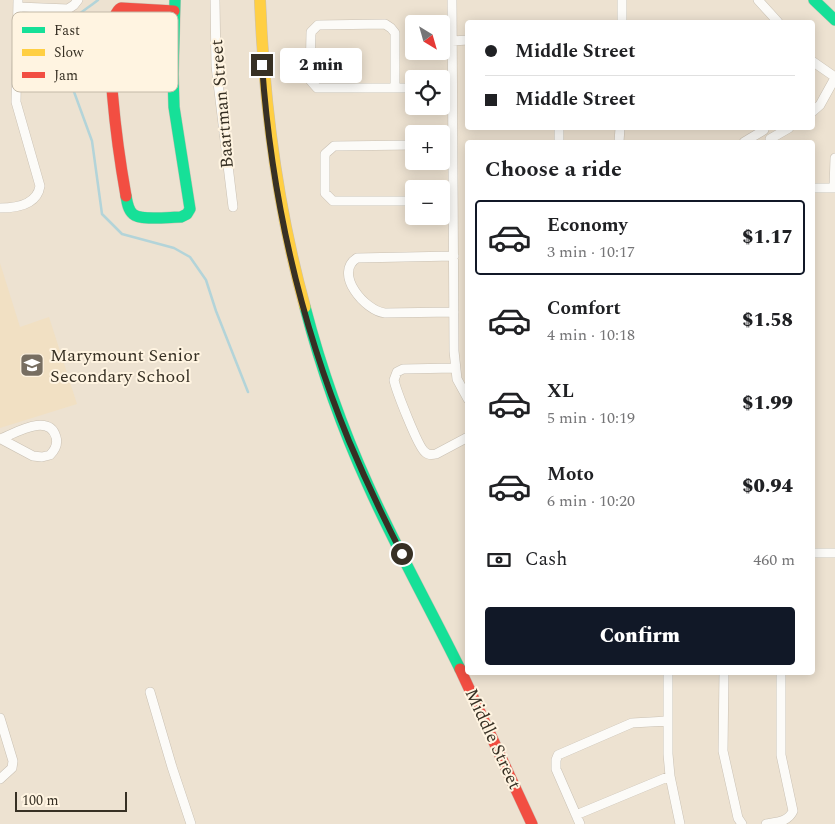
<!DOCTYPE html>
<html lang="en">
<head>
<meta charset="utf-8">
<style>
	body { margin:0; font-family:Spectral,serif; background:#f2f2f2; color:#202124; height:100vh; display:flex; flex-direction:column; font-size:19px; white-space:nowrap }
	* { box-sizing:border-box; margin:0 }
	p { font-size:16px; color:#757577 }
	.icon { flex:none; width:28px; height:28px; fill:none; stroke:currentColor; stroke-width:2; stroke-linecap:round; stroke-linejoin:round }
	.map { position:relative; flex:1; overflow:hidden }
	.drawer { position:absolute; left:465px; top:140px; width:350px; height:535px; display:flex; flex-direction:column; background:#fff; border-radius:5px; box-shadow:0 2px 12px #0003 }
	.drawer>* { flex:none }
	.guide { position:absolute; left:465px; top:20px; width:350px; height:110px; border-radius:5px; box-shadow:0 2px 12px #0003; display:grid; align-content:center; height:110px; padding:0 20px; background:#fff }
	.needle { width:32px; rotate:143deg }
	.fabs { position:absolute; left:405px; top:15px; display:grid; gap:10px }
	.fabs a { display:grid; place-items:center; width:45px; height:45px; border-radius:5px; background:#fff; box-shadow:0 2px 12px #0003; font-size:25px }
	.scale { position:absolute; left:15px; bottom:12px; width:112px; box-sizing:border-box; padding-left:5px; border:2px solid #373024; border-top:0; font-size:14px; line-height:18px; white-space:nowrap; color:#373024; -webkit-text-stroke:4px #fff4e1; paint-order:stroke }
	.end { position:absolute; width:22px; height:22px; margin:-11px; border:6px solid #373024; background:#fff; box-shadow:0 0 0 2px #fff }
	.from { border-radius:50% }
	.bubble { position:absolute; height:35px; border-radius:5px; background:#fff; box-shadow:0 2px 12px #0003; font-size:16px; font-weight:800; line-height:35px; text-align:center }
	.guide b { display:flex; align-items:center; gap:18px; height:48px; font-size:19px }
	.guide b+b { border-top:1px solid #e0e0e0 }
	.guide i { width:12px; height:12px; background:#202124 }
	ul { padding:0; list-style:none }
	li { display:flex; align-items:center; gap:15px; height:75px; margin:0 10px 8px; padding:0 10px; border:2px solid transparent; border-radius:5px }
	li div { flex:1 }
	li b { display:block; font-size:19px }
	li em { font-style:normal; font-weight:800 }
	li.on { border-color:#111827 }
	li>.icon { width:45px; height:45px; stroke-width:1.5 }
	h2 { padding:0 20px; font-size:22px; line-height:60px }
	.pay { display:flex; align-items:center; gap:12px; height:55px; padding:0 20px; font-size:19px }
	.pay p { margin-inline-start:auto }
	.button { display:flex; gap:10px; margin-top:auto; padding:10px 20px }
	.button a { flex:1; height:58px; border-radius:5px; background:#111827; color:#fff; font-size:20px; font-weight:800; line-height:58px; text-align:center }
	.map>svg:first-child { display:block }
</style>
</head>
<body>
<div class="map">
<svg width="835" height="824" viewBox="0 0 835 824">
	<rect width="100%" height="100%" fill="#ede2d1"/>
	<path fill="#f1e0c3" d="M 0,263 L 20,327 L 49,317 L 77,404 L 0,428 Z"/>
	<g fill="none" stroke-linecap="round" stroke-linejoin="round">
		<path stroke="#b3d4d9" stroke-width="2.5" d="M 98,0 C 82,13 57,25 58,48 L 92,141 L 102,214 L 122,234 L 174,248 L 190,257 L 206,280 L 216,311 L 248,392"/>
		<g stroke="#c9c0b3" stroke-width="10">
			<path id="street" d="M 215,0 L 216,66 L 233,207
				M 452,0 L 454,351 L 457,379 L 468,399
				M 758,0 L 778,22
				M 18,7 L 68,9 L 74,5 L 78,0
				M 622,22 L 622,0
				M 452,41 L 468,40
				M 812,61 L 835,77
				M 441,87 L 452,87
				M 395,88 L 395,33 L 391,28 L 385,24 L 318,25 L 311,32 L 310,80 L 317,88 L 414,88
				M 812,112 L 820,105 L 835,78
				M 559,128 L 559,142
				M 770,139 L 789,128
				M 619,142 L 620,128
				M 744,142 L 764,130
				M 414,145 L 334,146 L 325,154 L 325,193 L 333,201 L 414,201
				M 441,145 L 453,145
				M 812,188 L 835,188
				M 834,188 L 835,158
				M 441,201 L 453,201
				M 0,208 C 16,208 37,205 40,186 L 16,102 L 18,0
				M 454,256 L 357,258 C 333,273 365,311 385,313 L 454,312
				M 455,368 L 403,369 L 397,372 L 394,380 C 396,390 418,447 425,452 C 428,455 432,455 436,454 L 468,437
				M 0,439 C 14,434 49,412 56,437 C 58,444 55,450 50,455 L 42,457 L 33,456 L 1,439
				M 812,553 L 835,553
				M 668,672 L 668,754 L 670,776 L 680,824
				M 724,672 L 723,751 L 738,818 L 742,824
				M 150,692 L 172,767 L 191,824
				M 0,718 L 13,761 L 12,768 L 0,779
				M 576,815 L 670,776
				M 580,824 L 556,769 L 556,760 L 558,755 L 632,723 L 668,721
				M 766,824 C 777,822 788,822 793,811 L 781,755 L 781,672"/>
		</g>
		<g stroke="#c9c0b3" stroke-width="12">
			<path id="fast" d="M 814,0 L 835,20
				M 126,196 C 127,202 128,210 133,214 C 140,221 170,217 181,217 L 187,214 L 190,209 L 174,107 L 173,74 L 175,0
				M 305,307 C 321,368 342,428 368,485 C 396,548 430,608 460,669"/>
		</g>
		<g stroke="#c9c0b3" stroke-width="12">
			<path id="slow" d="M 260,0 C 264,104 277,206 305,307"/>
		</g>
		<g stroke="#c9c0b3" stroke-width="12">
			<path id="jam" d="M 126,196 C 121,168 97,20 121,8 L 174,11
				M 460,669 L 532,824"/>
		</g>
		<use href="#street" stroke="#fcfbf8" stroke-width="9"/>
		<use href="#fast" stroke="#16e098" stroke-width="11"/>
		<use href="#slow" stroke="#ffcf43" stroke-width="11"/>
		<use href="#jam" stroke="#f24e42" stroke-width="11"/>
	</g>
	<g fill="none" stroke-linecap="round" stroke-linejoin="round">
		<path stroke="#373024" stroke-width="6" d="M 262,65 C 271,193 300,322 349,441 C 365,479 383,517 402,554"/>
	</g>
	<defs>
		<g id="school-square" transform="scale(1.25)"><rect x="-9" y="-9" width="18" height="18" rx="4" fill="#776e61" stroke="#fff4e1"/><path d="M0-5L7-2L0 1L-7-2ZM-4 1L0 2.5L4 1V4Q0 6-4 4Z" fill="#fff"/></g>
	</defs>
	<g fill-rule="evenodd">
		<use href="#school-square" x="32" y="365"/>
	</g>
	<g text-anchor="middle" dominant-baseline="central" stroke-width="4" stroke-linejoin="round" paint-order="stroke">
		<g font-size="18" fill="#373024" stroke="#fff4e1">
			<text transform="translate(222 104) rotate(-95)">Baartman Street</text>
			<text transform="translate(493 739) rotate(65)">Middle Street</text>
		</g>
		<g font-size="18" fill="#373024" stroke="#fff4e1" text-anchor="start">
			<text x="50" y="355">Marymount Senior<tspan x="50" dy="21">Secondary School</tspan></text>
		</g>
	</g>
	<rect x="12" y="12" width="166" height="80" rx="8" fill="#fff4e1" stroke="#c3b9a8" stroke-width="1"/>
	<rect x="22" y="27" width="23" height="6" fill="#16e098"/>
	<rect x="22" y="49" width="23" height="7" fill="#ffcf43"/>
	<rect x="22" y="72" width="23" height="6" fill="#f24e42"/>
	<g font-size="14" fill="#373024">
		<text x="54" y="35">Fast</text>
		<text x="54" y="57">Slow</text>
		<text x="54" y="80">Jam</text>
	</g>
</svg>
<div class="fabs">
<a><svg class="needle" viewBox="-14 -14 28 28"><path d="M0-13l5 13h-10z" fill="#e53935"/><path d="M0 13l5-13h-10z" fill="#757577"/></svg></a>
<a><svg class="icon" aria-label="locate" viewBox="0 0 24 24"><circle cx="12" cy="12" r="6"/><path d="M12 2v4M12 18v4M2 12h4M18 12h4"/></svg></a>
<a>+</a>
<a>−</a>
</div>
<div class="scale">100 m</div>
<i class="end from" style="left:402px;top:554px"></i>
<i class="end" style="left:262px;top:65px"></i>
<div class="bubble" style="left:280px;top:48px;width:82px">2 min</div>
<div class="guide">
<b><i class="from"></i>Middle Street</b>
<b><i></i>Middle Street</b>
</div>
<section class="drawer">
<h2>Choose a ride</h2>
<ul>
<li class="on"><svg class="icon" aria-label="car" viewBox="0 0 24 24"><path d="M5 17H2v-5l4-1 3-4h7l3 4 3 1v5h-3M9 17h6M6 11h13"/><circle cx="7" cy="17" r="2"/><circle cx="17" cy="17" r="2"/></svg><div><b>Economy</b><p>3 min · 10:17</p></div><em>$1.17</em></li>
<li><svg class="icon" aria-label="car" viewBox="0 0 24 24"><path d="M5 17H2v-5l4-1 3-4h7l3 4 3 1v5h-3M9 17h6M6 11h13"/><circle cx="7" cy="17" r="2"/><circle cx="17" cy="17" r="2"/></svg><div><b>Comfort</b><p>4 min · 10:18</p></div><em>$1.58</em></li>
<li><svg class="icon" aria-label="car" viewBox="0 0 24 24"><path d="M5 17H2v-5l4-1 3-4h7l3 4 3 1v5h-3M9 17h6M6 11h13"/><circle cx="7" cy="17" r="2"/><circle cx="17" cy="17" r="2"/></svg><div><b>XL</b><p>5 min · 10:19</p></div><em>$1.99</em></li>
<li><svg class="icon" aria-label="car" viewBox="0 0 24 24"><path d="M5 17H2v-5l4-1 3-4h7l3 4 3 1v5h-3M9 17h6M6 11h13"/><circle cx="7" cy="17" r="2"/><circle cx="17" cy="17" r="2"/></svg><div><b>Moto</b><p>6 min · 10:20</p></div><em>$0.94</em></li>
</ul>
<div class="pay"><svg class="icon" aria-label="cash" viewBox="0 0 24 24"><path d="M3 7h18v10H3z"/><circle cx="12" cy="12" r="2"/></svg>Cash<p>460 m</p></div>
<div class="button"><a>Confirm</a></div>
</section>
</div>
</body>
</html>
